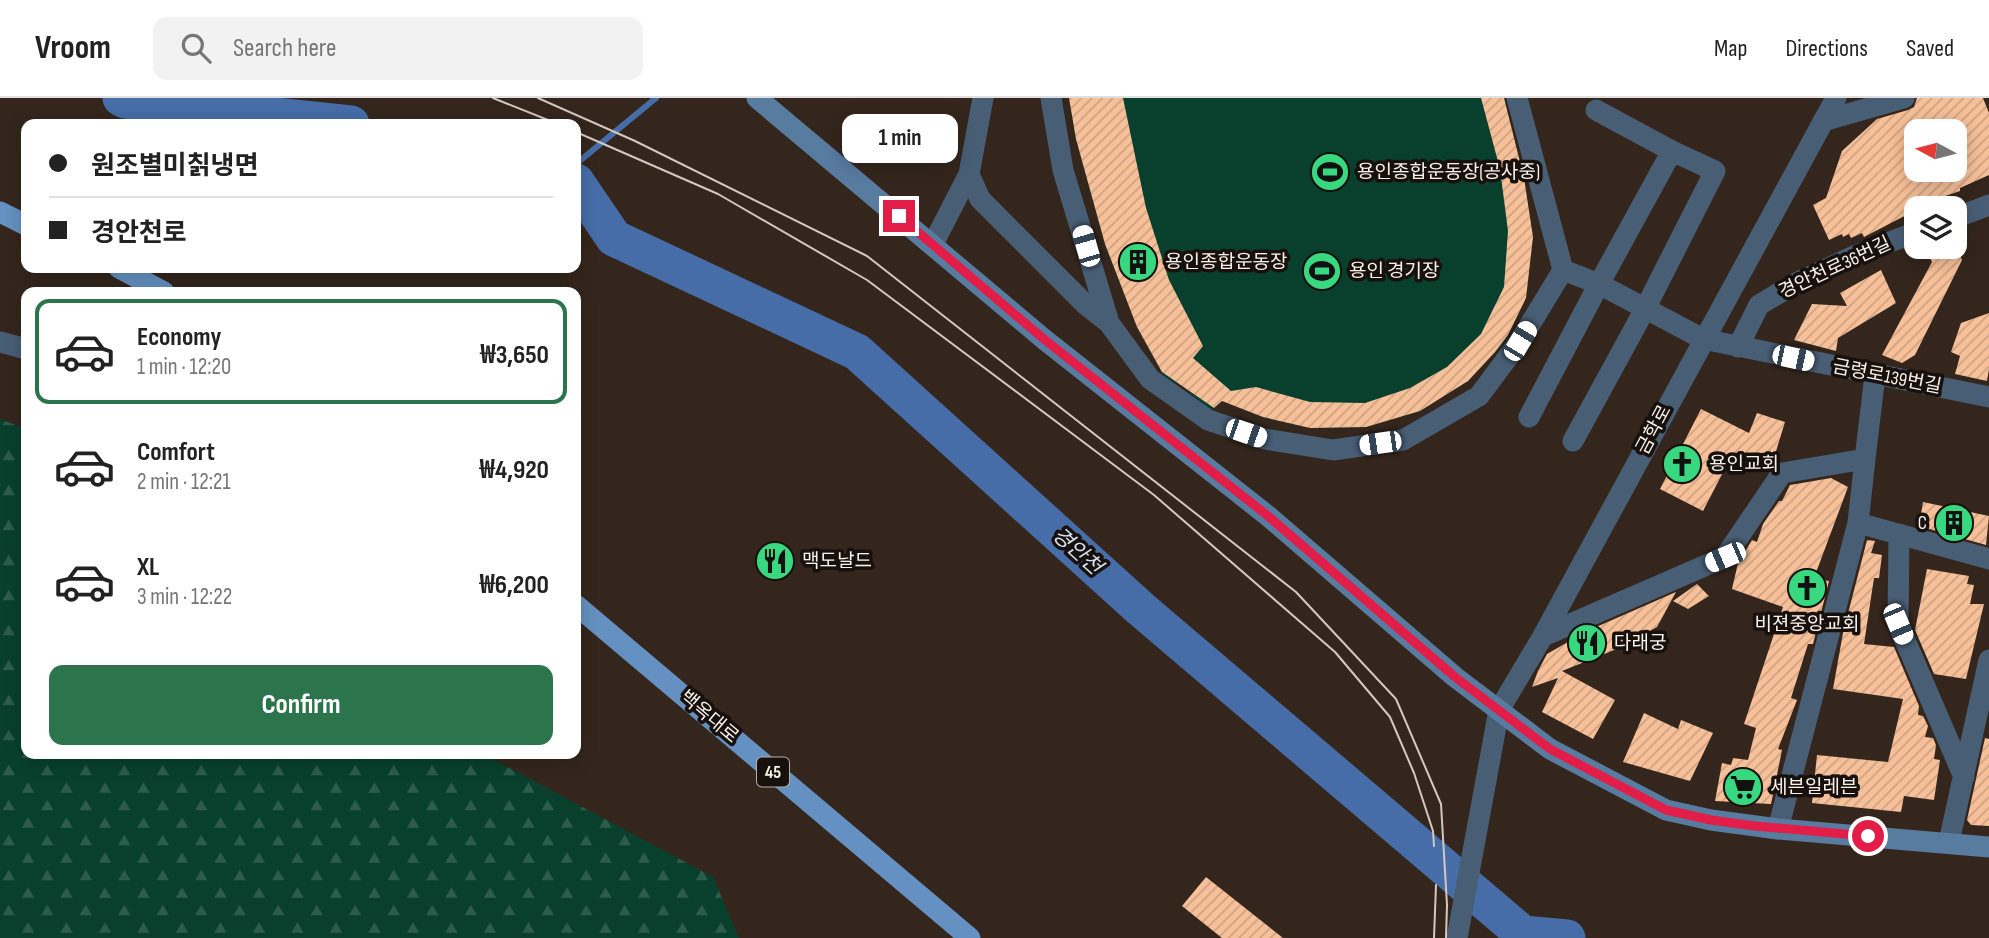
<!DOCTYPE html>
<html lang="en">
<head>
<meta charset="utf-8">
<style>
	body { margin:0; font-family:"Sofia Sans Condensed","Noto Sans KR",sans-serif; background:#f2f2f2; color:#222; height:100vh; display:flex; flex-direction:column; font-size:26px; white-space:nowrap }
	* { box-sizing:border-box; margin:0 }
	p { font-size:23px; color:#767676 }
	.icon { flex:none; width:38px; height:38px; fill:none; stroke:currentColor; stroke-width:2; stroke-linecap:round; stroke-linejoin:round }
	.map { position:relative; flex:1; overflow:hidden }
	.sheet { position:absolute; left:21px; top:189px; width:560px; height:472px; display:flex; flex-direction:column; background:#fff; border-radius:14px; box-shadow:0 4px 18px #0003 }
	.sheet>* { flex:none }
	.guide { position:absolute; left:21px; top:21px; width:560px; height:154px; border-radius:14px; box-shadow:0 4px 18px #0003; display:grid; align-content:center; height:154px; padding:0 28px; background:#fff }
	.needle { width:46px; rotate:277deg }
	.fabs { position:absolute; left:1904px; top:21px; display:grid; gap:14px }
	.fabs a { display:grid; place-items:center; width:63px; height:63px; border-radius:14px; background:#fff; box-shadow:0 4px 18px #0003; font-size:35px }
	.end { position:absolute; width:32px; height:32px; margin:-16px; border:9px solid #e11d48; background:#fff; box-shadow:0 0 0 4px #fff }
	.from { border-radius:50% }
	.bubble { position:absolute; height:49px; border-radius:14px; background:#fff; box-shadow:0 4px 18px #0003; font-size:23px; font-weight:700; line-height:49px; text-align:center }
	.car { position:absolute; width:21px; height:42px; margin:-21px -10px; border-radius:9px; box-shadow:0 0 5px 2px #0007; background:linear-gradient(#fff 24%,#345 0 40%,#fff 0 76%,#345 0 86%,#fff 0) }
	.guide b { display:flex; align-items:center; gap:24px; height:66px; font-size:26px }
	.guide b+b { border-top:2px solid #e0e0e0 }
	.guide i { width:18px; height:18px; background:#222 }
	ul { padding:12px 0 0; list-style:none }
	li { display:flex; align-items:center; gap:21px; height:105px; margin:0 14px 10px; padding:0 14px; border:4px solid transparent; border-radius:14px }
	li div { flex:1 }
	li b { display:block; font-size:26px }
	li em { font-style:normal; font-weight:700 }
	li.active { border-color:#2c744c }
	li>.icon { width:63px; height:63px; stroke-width:1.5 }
	.action { display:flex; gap:14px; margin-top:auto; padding:14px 28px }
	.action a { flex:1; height:80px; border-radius:14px; background:#2c744c; color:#fff; font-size:28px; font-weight:700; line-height:80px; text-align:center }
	header { display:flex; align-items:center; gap:42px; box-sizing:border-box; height:98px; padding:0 35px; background:#fff; border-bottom:2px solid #e0e0e0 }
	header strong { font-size:33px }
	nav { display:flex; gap:38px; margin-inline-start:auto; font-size:24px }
	.search { width:490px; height:63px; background:#f2f2f2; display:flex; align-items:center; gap:18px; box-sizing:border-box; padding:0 24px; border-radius:14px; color:#767676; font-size:26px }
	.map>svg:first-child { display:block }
</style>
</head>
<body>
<header>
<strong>Vroom</strong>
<div class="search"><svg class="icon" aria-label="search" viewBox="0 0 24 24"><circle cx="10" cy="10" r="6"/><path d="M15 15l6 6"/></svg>Search here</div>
<nav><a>Map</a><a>Directions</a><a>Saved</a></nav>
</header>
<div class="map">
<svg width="1989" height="840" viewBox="0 0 1989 840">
	<defs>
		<pattern id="forest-firs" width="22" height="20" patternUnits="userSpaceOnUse" patternTransform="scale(1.75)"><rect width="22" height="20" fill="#08402d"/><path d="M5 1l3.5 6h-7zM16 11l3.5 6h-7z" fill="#2d5c4c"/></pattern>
		<pattern id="building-hatch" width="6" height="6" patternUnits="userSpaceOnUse" patternTransform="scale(1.75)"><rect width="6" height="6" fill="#f7c098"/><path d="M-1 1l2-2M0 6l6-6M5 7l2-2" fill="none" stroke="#cca284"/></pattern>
	</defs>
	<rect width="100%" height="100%" fill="#34261c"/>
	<path fill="url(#forest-firs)" d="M 0,321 L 26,331 L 26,656 L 483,656 L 713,779 L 739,840 L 0,840 Z"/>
	<path fill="#08402d" d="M 1069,0 L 1504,0 L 1524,80 L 1533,139 L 1526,200 L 1504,245 L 1468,283 L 1420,313 L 1366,329 L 1310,330 L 1263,319 L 1222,303 L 1210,314 L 1178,284 L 1169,287 L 1137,229 L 1105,146 L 1076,41 Z"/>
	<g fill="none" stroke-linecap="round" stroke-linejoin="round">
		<path stroke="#466da8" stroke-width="6" d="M 576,66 L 656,0"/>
		<path stroke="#466da8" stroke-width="37" d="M 121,0 L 125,2 L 351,26
			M 576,84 L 614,140 L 857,254 L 1141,511 L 1523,836 L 1567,840"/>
	</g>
	<path fill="url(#building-hatch)" fill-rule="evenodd" d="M 1069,0 L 1123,0 L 1146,110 L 1169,182 L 1203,248 L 1193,260 L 1231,293 L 1256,289 L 1310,304 L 1365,305 L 1410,290 L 1447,269 L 1481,236 L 1504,189 L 1508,133 L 1500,71 L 1481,0 L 1504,0 L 1524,80 L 1533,139 L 1526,200 L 1508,237 L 1495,254 L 1468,283 L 1420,313 L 1366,329 L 1310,330 L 1263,319 L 1222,303 L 1214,310 L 1162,274 L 1137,229 L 1105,146 L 1076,41 Z
		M 1917,0 L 1983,0 L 1989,15 L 1989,77 L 1960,90 L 1960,93 L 1916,108 L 1916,112 L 1864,139 L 1862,135 L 1851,140 L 1849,136 L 1843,139 L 1842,136 L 1829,142 L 1813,107 L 1826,100 L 1842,53 L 1877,21 L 1908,12 L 1914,9 ZM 1916,33 L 1955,33 L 1955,72 L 1916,72 Z
		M 1955,145 L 1962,162 L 1915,257 L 1902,265 L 1882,257 L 1932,164 L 1928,156 L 1945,149 L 1955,149 Z
		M 1881,172 L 1896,205 L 1838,240 L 1836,253 L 1794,242 L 1812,206 L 1847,208 L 1840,195 Z
		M 1989,215 L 1989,271 L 1987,283 L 1955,276 L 1960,258 L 1951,254 L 1961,225 Z
		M 1701,311 L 1749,335 L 1757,315 L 1785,324 L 1773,363 L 1733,355 L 1703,413 L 1660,391 Z
		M 1831,380 L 1848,389 L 1814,480 L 1829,483 L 1813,546 L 1808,546 L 1791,600 L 1797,602 L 1778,651 L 1782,652 L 1771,706 L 1715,703 L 1722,665 L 1731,667 L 1733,660 L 1748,662 L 1756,630 L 1744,626 L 1783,509 L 1732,491 L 1738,465 L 1752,442 L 1757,444 L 1763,426 L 1779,403 L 1782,403 L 1790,387 Z
		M 1923,404 L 1989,418 L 1986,447 L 1919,428 Z
		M 1867,442 L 1875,443 L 1871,455 L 1882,457 L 1879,480 L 1874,480 L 1864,546 L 1894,549 L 1919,608 L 1918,617 L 1923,618 L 1928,628 L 1925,639 L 1933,640 L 1936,647 L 1934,661 L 1940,662 L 1934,702 L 1904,698 L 1901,714 L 1812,705 L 1817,657 L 1888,664 L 1903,601 L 1833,591 L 1843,535 Z
		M 1927,471 L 1969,478 L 1967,486 L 1974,487 L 1970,506 L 1984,506 L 1966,581 L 1934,576 L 1915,532 Z
		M 1697,486 L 1709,498 L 1688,511 L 1673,503 Z
		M 1676,494 L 1657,529 L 1624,548 L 1562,573 L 1615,602 L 1593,641 L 1542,614 L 1558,580 L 1532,589 L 1538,573 L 1547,556 L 1587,533 Z
		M 1644,615 L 1678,631 L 1681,622 L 1713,635 L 1690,683 L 1623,664 Z
		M 1985,640 L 1989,641 L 1989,728 L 1971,727 L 1967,722 Z
		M 1206,779 L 1283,840 L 1222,840 L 1182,808 Z"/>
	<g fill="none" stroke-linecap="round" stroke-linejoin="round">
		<path stroke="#485e75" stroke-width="21" d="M 1051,0 L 1063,72 L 1109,225
			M 1823,23 L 1904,0
			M 969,76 L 983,0
			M 1955,120 L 1989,107
			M 933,146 L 969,76 L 980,101 L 1086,207 L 1109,225 L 1150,281 L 1208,322 L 1265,341 L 1333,352 L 1403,342 L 1479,298 L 1520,243 L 1563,172 L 1517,0
			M 1563,172 L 1599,186 L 1703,241 L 1989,299
			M 0,244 L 26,251
			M 1738,249 L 1759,207 L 1796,185 L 1854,158 L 1916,134
			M 1529,319 L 1599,186 L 1672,53
			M 1573,343 L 1645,211 L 1715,73 L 1672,53 L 1596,12
			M 1865,361 L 1875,277
			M 1899,436 L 1898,526 L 1964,679
			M 1543,538 L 1725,459 L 1782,375 L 1865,361 L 1858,425 L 1989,461
			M 1778,731 L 1858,425
			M 1949,744 L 1989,562"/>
		<path stroke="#485e75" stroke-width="21" d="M 1457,840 L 1499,612 L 1543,538 L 1836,0"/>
		<path stroke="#587ba0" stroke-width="21" d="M 757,0 L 1045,242 L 1268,418 L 1455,579 L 1550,651 L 1666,712 L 1711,722 L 1778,731 L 1989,749"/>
		<path stroke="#6491c1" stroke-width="21" d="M 0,114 L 26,127
			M 119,170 L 164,194
			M 576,507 L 970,840"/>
		<path stroke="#d3c8c1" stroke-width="2" d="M 493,0 L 558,26
			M 538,0 L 635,43 L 867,158 L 1296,494 L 1396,601 L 1441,706 L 1447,807 L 1446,840
			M 576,34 L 718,96 L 867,182 L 1154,397 L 1335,554 L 1390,619 L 1414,675 L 1433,733 L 1434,748
			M 1434,840 L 1436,787"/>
	</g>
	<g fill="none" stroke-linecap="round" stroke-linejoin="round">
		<path stroke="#e11d48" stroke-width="9" d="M 899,118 L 1045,242 L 1268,418 L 1455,579 L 1550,651 L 1666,712 L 1711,722 L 1755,728 L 1868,738"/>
	</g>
	<defs>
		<g id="stadium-disc" transform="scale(2.0125)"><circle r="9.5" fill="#38d880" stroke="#17100c"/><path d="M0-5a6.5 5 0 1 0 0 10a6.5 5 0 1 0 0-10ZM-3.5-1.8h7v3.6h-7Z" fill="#111"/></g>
		<g id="building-disc" transform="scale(2.0125)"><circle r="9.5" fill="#38d880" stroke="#17100c"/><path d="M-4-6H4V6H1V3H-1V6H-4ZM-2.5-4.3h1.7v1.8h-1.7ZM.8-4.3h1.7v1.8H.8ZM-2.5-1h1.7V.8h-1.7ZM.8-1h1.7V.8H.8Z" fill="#111"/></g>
		<g id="church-disc" transform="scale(2.0125)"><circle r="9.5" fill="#38d880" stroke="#17100c"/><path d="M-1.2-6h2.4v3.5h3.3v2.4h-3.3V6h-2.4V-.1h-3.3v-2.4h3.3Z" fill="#111"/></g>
		<g id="restaurant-disc" transform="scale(2.0125)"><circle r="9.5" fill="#38d880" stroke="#17100c"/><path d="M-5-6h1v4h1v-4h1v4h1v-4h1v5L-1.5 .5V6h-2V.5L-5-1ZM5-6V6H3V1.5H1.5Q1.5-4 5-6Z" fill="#111"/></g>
		<g id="supermarket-disc" transform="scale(2.0125)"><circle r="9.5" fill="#38d880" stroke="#17100c"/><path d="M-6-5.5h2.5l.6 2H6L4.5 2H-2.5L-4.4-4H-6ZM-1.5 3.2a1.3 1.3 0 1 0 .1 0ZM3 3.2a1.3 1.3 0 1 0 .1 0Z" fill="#111"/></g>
	</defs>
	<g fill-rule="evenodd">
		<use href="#stadium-disc" x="1330" y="74"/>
		<use href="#building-disc" x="1138" y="164"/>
		<use href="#stadium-disc" x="1322" y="173"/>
		<use href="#church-disc" x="1682" y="366"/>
		<use href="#building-disc" x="1954" y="425"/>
		<use href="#restaurant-disc" x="775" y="463"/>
		<use href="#church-disc" x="1807" y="490"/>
		<use href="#restaurant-disc" x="1587" y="545"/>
		<use href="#supermarket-disc" x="1743" y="689"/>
	</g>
	<g text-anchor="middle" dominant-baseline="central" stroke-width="7" stroke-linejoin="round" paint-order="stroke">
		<rect fill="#17100c" stroke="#b7aea8" stroke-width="2" x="757" y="659.5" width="32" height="29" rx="5"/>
		<g font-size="18" font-weight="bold" fill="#fbf1eb">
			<text x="773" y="674">45</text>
		</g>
		<g font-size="19" fill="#fbf1eb" stroke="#17100c" text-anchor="start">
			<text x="1357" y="74">용인종합운동장(공사중)</text>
			<text x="1165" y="164">용인종합운동장</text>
			<text x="1349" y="173">용인 경기장</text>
			<text x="1709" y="366">용인교회</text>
			<text x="1927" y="425" text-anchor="end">C</text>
			<text x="802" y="463">맥도날드</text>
			<text x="1807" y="526" text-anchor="middle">비젼중앙교회</text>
			<text x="1614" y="545">다래궁</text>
			<text x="1770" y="689">세븐일레븐</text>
		</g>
		<g font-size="19" fill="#fbf1eb" stroke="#17100c">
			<text transform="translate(1835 170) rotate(-25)">경안천로36번길</text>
			<text transform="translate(1887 279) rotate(11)">금령로139번길</text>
			<text transform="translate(1654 332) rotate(-62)">금학로</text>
			<text transform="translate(709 619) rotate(40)">백옥대로</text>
		</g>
		<g font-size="21" font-style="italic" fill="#d5e1f2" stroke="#17100c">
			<text transform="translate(1077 453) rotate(42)">경안천</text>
		</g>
	</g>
</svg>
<div class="fabs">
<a><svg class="needle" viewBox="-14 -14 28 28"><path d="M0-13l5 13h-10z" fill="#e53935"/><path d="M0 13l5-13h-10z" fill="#767676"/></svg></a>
<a><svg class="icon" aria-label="layers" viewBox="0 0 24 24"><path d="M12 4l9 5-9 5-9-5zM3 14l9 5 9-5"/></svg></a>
</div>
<i class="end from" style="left:1868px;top:738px"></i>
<i class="end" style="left:899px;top:118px"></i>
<div class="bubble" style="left:842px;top:16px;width:116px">1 min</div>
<i class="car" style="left:1086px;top:148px;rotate:344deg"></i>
<i class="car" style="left:1520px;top:243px;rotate:31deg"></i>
<i class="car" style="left:1793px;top:260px;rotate:102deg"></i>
<i class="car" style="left:1246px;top:335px;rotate:109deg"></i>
<i class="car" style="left:1380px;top:345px;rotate:262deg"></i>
<i class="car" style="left:1725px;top:459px;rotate:247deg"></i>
<i class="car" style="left:1898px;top:526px;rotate:157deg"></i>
<div class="guide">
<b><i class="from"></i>원조별미칡냉면</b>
<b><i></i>경안천로</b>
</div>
<section class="sheet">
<ul>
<li class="active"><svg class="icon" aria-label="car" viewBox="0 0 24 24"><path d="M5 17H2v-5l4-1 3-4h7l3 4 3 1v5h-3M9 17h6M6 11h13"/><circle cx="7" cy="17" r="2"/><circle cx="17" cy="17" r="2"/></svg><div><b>Economy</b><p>1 min · 12:20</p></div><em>₩3,650</em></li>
<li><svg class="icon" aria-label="car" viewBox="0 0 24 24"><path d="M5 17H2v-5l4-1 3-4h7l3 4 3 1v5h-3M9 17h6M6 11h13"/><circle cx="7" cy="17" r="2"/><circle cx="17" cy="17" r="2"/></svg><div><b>Comfort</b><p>2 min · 12:21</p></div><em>₩4,920</em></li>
<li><svg class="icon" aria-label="car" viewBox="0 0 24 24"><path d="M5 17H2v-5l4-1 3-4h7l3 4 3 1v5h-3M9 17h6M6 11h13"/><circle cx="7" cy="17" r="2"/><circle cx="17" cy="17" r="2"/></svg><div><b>XL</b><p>3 min · 12:22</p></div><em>₩6,200</em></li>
</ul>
<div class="action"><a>Confirm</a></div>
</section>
</div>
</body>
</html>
